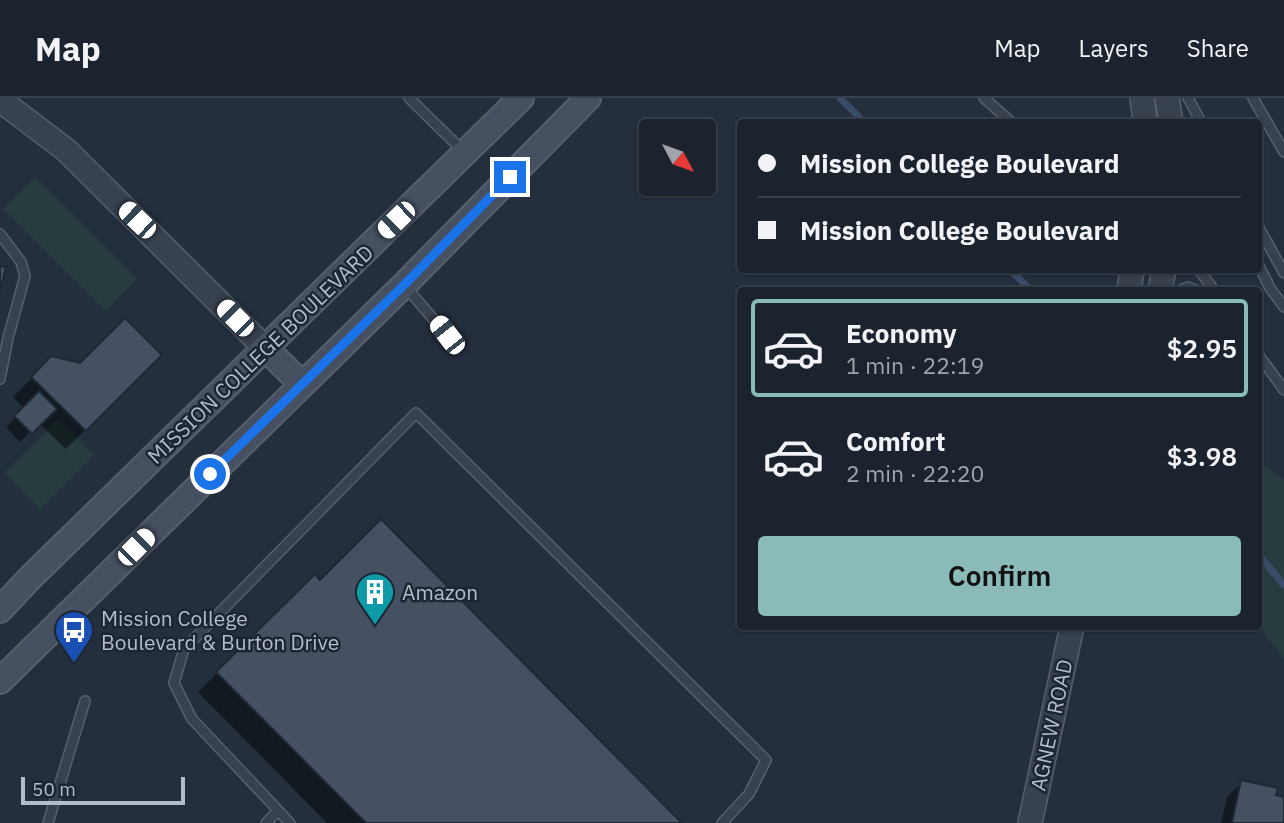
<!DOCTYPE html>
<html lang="en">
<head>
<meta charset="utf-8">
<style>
	body { margin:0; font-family:"IBM Plex Sans",sans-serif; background:#282f3a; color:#f1f3f6; height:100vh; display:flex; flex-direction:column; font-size:26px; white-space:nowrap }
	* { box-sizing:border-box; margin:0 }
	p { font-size:23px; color:#a0a4aa }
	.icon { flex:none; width:38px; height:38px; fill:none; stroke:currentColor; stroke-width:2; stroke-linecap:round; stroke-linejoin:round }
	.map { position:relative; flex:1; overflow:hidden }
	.panel { position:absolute; left:737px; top:189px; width:525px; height:343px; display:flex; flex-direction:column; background:#1b232e; border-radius:7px; box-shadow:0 2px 5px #0004,0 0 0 2px #39404a }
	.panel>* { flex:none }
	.hud { position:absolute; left:737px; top:21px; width:525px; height:154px; border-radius:7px; box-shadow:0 2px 5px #0004,0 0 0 2px #39404a; display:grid; align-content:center; height:154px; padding:0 21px; background:#1b232e }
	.needle { width:46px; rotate:131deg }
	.buttons { position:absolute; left:639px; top:21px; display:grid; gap:14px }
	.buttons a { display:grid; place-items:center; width:77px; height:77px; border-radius:7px; background:#1b232e; box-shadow:0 2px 5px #0004,0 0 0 2px #39404a; font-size:35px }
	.scale { position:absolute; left:21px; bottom:18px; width:164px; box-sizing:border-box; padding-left:7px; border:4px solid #b4bcc9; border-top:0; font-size:19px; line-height:24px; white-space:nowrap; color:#b4bcc9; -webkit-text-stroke:5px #1d2633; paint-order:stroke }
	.end { position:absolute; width:32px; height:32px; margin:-16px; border:9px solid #1a73e8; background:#fff; box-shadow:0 0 0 4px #fff }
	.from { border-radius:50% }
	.car { position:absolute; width:21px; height:42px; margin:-21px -10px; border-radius:9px; box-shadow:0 0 5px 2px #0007; background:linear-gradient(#fff 24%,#345 0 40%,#fff 0 76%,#345 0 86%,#fff 0) }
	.hud b { display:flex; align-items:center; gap:24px; height:66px; font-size:26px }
	.hud b+b { border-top:2px solid #39404a }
	.hud i { width:18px; height:18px; background:#f1f3f6 }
	ul { padding:12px 0 0; list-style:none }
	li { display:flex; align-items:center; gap:21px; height:98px; margin:0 14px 10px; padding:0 7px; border:4px solid transparent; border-radius:7px }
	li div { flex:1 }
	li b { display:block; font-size:26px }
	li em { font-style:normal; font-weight:600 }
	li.active { border-color:#8bbbb9 }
	li>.icon { width:63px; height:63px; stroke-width:1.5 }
	.action { display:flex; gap:14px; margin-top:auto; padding:14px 21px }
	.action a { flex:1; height:80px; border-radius:7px; background:#8bbbb9; color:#111; font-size:28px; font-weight:600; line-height:80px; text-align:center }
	header { display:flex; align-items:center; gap:42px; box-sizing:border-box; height:98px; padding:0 35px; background:#1b232e; border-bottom:2px solid #39404a }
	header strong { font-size:33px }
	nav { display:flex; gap:38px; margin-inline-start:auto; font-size:24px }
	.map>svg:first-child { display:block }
</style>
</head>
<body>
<header>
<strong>Map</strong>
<nav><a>Map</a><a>Layers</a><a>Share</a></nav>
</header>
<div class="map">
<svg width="1284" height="725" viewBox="0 0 1284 725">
	<rect width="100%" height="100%" fill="#242f3e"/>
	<path fill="#263c3f" d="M 35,79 L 137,181 L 106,213 L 3,111 Z
		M 59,321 L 94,357 L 40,411 L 5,375 Z
		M 1258,362 L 1284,382 L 1284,561 L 1258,528 Z"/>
	<path fill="#0007" d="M 159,257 L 66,351 L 39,325 L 20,344 L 6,329 L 24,311 L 13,299 L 52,260 L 80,267 Z
		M 315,479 L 679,725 L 327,725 L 198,594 Z
		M 1242,684 L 1284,701 L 1284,725 L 1221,725 L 1227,699 Z"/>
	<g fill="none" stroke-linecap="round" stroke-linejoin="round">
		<path stroke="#394c67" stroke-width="7" d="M 840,0 L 864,24
			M 1010,172 L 1031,192
			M 1258,456 L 1284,487"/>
	</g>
	<path fill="#455162" stroke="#1f2835" stroke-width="2" d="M 0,168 L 6,169 L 0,193 Z
		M 125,220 L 162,257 L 86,333 L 31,279 L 51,258 L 80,265 Z
		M 39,293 L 57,311 L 32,336 L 14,318 Z
		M 381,421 L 682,725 L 366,725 L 216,574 L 315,476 L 320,482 Z
		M 1241,682 L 1278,690 L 1276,697 L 1284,699 L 1284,725 L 1232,725 Z"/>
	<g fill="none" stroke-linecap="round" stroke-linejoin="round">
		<g stroke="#565f6c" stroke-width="12">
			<path id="service" d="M 409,0 L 464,54
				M 984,0 L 1011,24
				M 1188,0 L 1201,24
				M 1253,0 L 1284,54
				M 1258,128 L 1284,175
				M 0,136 L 21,164 L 25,178 L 8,240 L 0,281
				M 1258,166 L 1270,190 L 1284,209
				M 1199,172 L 1214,192
				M 405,188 L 447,237
				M 1181,192 L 1188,189 L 1196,192
				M 1258,256 L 1284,292
				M 48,725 L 85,603
				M 266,725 L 278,713
				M 290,725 L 192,621 L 174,585 L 184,551 L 416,315 L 766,662 L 749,696 L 722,725"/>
		</g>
		<g stroke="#565f6c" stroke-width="26">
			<path id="tertiary" d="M 1142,0 L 1145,24
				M 1167,0 L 1171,24
				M 0,2 L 66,52 L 265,250
				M 1129,192 L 1132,172
				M 1160,192 L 1164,172
				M 1030,725 L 1072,528"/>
		</g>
		<g stroke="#565f6c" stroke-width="28">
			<path id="secondary" d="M 265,250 L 302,286
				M 0,512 L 29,481 L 521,0
				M 0,583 L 404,187 L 588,0"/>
		</g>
		<use href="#service" stroke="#38414e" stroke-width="9"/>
		<use href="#tertiary" stroke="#38414e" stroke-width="23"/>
		<use href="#secondary" stroke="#465061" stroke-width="24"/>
	</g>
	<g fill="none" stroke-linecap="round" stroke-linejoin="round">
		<path stroke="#1a73e8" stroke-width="9" d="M 210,376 L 404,187 L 510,79"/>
	</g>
	<defs>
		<g id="building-pin" transform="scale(2.0125)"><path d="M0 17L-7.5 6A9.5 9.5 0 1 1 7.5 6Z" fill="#0f9aa8" stroke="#1d2633"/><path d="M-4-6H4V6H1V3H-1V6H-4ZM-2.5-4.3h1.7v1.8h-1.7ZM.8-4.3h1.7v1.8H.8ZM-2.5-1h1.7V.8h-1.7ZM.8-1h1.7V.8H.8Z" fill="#fff"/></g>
		<g id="bus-pin" transform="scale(2.0125)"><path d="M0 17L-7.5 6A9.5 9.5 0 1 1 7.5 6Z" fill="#1a4fb4" stroke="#1d2633"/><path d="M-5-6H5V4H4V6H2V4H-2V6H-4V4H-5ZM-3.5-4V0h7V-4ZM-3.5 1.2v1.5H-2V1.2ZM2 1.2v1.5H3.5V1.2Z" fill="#fff"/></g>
	</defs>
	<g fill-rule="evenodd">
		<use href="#building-pin" x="375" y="494"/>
		<use href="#bus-pin" x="74" y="532"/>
	</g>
	<g text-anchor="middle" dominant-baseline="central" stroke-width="5" stroke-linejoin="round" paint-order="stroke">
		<g font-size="21" fill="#b4bcc9" stroke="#1d2633">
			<text transform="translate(260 256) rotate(-44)">MISSION COLLEGE BOULEVARD</text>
			<text transform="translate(1051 627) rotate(-78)">AGNEW ROAD</text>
		</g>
		<g font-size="21" fill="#b4bcc9" stroke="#1d2633" text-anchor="start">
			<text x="402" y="494">Amazon</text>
			<text x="101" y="520">Mission College<tspan x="101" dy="24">Boulevard &amp; Burton Drive</tspan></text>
		</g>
	</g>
</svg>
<div class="buttons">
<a><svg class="needle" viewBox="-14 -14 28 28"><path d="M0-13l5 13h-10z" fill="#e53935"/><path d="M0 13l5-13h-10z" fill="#a0a4aa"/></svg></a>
</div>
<div class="scale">50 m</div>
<i class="end from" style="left:210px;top:376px"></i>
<i class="end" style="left:510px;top:79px"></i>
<i class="car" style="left:137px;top:122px;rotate:314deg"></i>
<i class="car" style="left:396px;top:122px;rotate:226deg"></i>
<i class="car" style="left:235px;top:220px;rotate:315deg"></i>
<i class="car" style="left:447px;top:237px;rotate:322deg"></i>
<i class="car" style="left:136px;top:449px;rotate:45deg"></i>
<div class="hud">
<b><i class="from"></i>Mission College Boulevard</b>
<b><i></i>Mission College Boulevard</b>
</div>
<section class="panel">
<ul>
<li class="active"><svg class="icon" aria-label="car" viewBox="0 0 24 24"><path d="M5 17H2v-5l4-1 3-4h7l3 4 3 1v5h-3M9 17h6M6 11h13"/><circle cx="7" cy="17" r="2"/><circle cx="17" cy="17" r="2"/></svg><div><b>Economy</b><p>1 min · 22:19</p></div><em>$2.95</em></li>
<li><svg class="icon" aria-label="car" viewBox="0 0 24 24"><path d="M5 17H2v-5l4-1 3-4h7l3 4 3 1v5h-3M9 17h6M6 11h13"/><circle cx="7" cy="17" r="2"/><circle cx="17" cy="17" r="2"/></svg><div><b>Comfort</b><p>2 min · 22:20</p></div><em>$3.98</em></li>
</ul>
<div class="action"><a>Confirm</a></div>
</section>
</div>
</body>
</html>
